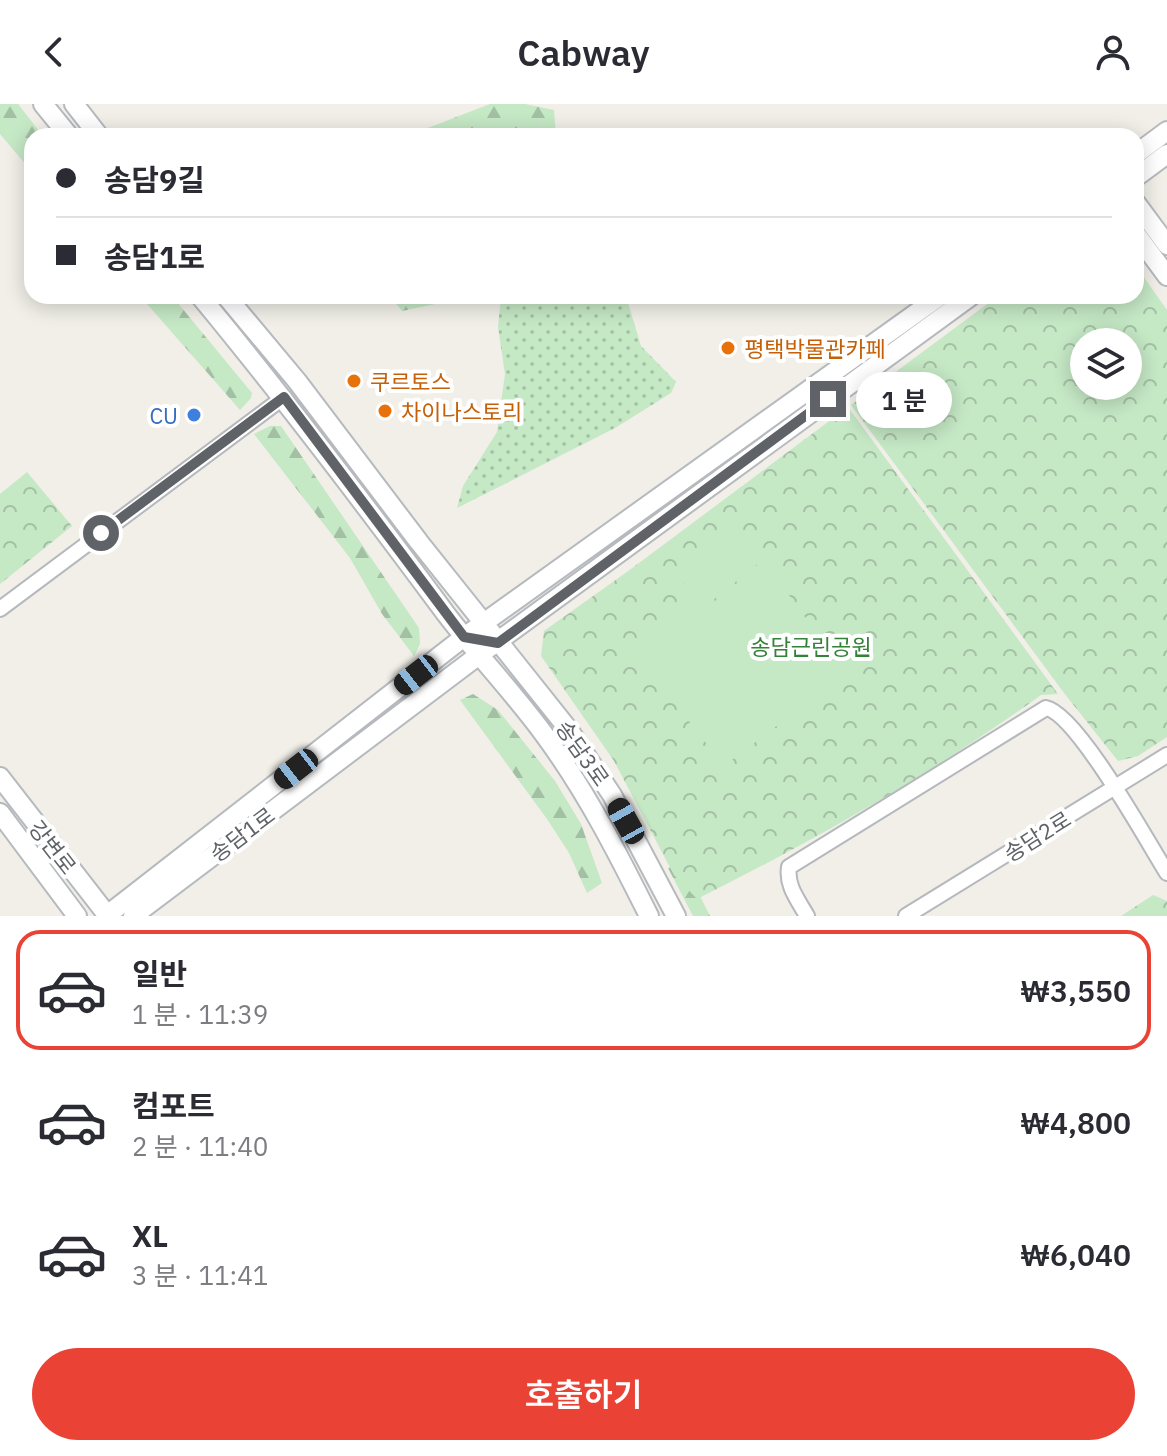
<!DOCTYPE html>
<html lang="ko">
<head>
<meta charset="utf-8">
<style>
	body { margin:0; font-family:"IBM Plex Sans","Noto Sans KR",sans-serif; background:#f2f2f3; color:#2b2b33; height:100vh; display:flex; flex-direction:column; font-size:30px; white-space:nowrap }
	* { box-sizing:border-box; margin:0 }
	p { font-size:26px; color:#7c7c81 }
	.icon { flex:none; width:44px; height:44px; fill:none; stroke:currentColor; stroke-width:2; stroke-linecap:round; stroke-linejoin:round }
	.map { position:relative; height:812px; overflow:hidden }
	.sheet { display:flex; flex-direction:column; background:#fff; flex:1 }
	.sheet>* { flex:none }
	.banner { position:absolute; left:24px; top:24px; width:1120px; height:176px; border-radius:24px; box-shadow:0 4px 20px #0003; display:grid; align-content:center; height:176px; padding:0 32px; background:#fff }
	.tools { position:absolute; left:1070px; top:224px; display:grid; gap:16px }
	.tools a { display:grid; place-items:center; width:72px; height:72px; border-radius:50%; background:#fff; box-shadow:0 4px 20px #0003; font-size:40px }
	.end { position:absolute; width:36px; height:36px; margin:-18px; border:10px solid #5f6368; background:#fff; box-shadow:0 0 0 4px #fff }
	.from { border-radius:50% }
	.bubble { position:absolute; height:56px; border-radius:28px; background:#fff; box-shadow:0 4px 20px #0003; font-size:26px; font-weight:600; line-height:56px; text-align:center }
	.car { position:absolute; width:24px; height:48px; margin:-24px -12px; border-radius:10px; box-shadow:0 0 6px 2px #0007; background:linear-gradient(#222 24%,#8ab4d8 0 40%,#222 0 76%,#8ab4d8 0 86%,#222 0) }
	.banner b { display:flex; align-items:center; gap:28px; height:76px; font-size:30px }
	.banner b+b { border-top:2px solid #e1e1e2 }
	.banner i { width:20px; height:20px; background:#2b2b33 }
	ul { padding:14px 0 0; list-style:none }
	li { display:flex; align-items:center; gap:24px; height:120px; margin:0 16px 12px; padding:0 16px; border:4px solid transparent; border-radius:24px }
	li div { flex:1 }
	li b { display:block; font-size:30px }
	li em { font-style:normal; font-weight:600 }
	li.active { border-color:#ea4335 }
	li>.icon { width:72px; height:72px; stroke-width:1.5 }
	.primary-button { display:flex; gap:16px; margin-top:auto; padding:16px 32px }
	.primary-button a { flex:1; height:92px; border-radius:48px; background:#ea4335; color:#fff; font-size:32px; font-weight:600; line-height:92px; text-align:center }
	header { display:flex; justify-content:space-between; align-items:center; height:104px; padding:0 32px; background:#fff; font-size:36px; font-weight:600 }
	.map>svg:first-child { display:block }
</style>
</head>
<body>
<header><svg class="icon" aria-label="back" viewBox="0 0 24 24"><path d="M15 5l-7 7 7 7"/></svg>Cabway<svg class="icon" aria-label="person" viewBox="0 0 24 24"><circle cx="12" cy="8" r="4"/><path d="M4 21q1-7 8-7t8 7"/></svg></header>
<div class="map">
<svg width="1167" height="812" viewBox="0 0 1167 812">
	<defs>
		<pattern id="grass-dots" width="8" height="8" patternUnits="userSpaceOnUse" patternTransform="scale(2)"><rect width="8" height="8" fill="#c5e8c5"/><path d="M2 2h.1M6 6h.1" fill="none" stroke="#a3c0a4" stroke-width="1.8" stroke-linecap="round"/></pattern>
		<pattern id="forest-firs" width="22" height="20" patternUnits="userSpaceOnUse" patternTransform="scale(2)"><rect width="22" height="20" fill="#c5e8c5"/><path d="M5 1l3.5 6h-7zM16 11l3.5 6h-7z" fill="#a3c0a4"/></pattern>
		<pattern id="park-crowns" width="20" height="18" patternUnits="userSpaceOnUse" patternTransform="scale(2)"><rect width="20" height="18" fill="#c5e8c5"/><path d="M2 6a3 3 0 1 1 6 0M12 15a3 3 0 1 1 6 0" fill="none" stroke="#a3c0a4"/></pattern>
	</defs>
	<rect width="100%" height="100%" fill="#f1efe8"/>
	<path fill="url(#grass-dots)" d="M 501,192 L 626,192 L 641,242 L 676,278 L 671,289 L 615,324 L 457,404 L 463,382 L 497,328 L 505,270 L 498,223 Z"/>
	<path fill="url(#forest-firs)" d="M 0,0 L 18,0 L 43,32 L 32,32 L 32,68 L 0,30 Z
		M 490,0 L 525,0 L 554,6 L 556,32 L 407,32 Z
		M 140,192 L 172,192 L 252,289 L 251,294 L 240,306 Z
		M 390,192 L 482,192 L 478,198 L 468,193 L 402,207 Z
		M 270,322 L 281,322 L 419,524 L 420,540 L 414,552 L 382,510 L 350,454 L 254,330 Z
		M 473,590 L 498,606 L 555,677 L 581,720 L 602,779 L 587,789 L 569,749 L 547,715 L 460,596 Z
		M 735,742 L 698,788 L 710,812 L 693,812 L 668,764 Z"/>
	<path fill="url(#park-crowns)" fill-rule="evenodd" d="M 1136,162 L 1167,206 L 1167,633 L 1138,652 L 1118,657 L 1064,589 L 851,301 L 998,192 L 1136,192 ZM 1128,238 L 1128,282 L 1084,282 L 1084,238 Z
		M 848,303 L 1058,590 L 1041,591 C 933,669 817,735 697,795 L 674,771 L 614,657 L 541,552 L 544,527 L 631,465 Z
		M 27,368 L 72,422 L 0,480 L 0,390 Z
		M 1153,791 L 1167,797 L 1167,812 L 1121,812 Z"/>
	<path fill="#c5e8c5" d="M 739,420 L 764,455 L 703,504 L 675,469 Z
		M 764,457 L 846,569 L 724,662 L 630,542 L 691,493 L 704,506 Z"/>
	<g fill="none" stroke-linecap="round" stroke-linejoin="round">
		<g stroke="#b5b8bc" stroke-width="18">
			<path id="street" d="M 0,505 L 284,293
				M 807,812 C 798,796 786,782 789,763 L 1046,604 C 1077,610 1147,737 1167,769
				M 906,812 L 1167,651"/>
		</g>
		<g stroke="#b6babf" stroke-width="22">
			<path id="secondary" d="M 43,0 L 69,32
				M 74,0 L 99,32
				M 1136,50 L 1167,27
				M 1136,73 L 1167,50
				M 1136,99 L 1167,141
				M 1136,130 L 1167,172
				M 200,192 C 286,296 366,402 446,510 C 478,552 515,590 546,633 C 587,689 618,750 649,812
				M 226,192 L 297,277 L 419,438 L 569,626 L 612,691 L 676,812
				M 0,673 L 108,812
				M 0,709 L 77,812
				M 106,812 L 464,533 L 940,192
				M 133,812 L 479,551 L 971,192"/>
		</g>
		<use href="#street" stroke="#fff" stroke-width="14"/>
		<use href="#secondary" stroke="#fff" stroke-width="18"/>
	</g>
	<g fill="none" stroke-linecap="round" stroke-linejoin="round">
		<path stroke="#5f6368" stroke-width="10" d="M 101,429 L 284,293 L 464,533 L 498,539 L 828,295"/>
	</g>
	<g fill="#e8710a" stroke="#fff" stroke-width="3">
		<circle cx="728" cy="244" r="8"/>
		<circle cx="354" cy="277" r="8"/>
		<circle cx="385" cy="307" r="8"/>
	</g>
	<circle fill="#3f7fe0" stroke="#fff" stroke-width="3" cx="194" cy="311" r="8"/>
	<g text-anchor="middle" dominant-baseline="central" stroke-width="8" stroke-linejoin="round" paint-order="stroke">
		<g font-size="22" fill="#c56008" stroke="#fff" text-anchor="start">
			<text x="744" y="244">평택박물관카페</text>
			<text x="370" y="277">쿠르토스</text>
			<text x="401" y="307">차이나스토리</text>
		</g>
		<g font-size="22" fill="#366cbe" stroke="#fff" text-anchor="end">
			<text x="178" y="311">CU</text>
		</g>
		<g font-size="22" fill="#348238" stroke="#fff">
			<text x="811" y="542">송담근린공원</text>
		</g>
		<g font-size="22" fill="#5f6368" stroke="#fff">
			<text transform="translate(583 649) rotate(55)">송담3로</text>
			<text transform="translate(242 730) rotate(-37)">송담1로</text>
			<text transform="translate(1037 732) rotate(-32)">송담2로</text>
			<text transform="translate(53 743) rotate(52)">강변로</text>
		</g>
	</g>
</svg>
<div class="tools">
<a><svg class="icon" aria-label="layers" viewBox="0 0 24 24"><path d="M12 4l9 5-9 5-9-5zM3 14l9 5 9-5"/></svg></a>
</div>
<i class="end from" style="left:101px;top:429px"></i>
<i class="end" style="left:828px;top:295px"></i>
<div class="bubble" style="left:856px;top:268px;width:96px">1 분</div>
<i class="car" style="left:416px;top:571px;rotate:232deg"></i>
<i class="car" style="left:296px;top:665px;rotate:232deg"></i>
<i class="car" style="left:626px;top:717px;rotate:331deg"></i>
<div class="banner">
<b><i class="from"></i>송담9길</b>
<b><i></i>송담1로</b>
</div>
</div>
<section class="sheet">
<ul>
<li class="active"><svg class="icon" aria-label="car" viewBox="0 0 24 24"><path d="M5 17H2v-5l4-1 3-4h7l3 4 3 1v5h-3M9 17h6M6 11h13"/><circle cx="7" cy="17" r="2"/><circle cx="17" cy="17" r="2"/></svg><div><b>일반</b><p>1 분 · 11:39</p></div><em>₩3,550</em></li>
<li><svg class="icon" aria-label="car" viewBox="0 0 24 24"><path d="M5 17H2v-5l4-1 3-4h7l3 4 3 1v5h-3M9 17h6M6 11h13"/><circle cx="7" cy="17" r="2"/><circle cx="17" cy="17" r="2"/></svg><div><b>컴포트</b><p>2 분 · 11:40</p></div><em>₩4,800</em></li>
<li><svg class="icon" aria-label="car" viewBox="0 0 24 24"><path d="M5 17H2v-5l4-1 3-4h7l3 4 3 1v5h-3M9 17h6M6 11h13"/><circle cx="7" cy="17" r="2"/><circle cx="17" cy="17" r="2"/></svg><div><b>XL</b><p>3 분 · 11:41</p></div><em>₩6,040</em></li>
</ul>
<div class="primary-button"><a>호출하기</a></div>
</section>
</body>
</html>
